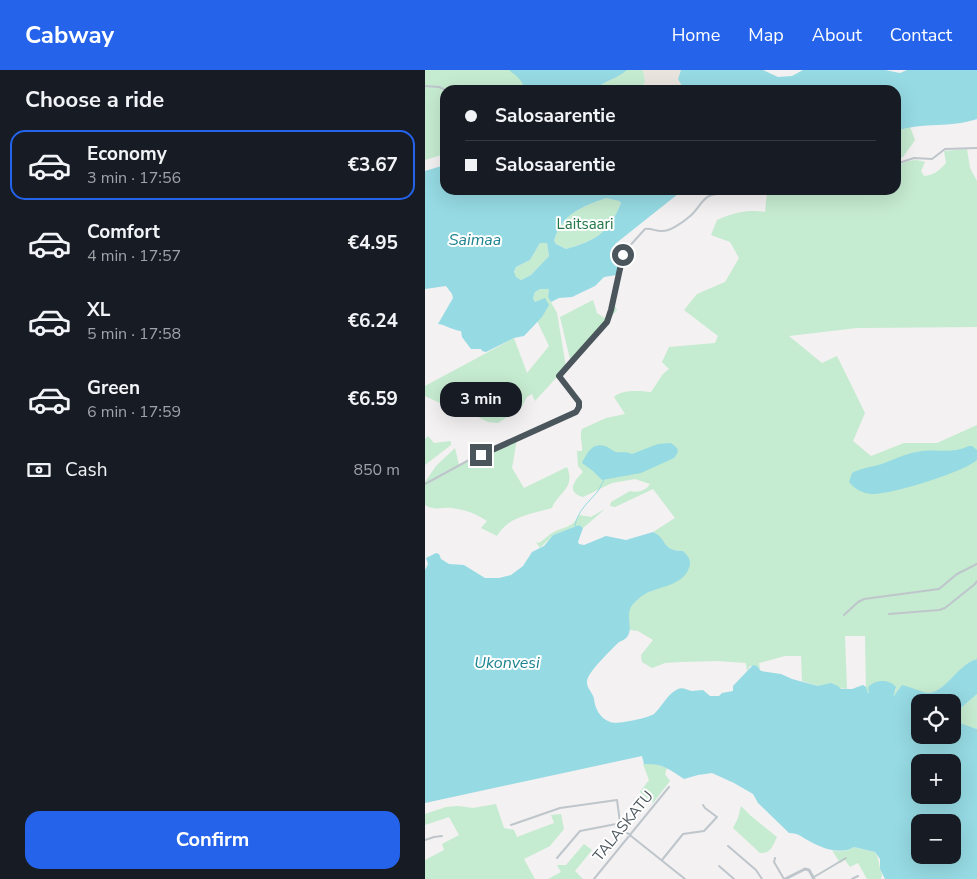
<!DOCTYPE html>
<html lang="en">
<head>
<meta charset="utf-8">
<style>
	body { margin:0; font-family:"Nunito Sans",sans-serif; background:#20242c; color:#f1f3f6; height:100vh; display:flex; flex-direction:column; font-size:19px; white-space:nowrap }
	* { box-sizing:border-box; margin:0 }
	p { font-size:16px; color:#9ea1a6 }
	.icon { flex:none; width:28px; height:28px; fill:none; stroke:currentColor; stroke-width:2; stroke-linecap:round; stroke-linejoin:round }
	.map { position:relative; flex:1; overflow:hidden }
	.drawer { display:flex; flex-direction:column; background:#171b24; width:425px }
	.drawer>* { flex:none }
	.top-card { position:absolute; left:15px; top:15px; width:461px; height:110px; border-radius:15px; box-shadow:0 5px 20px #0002; display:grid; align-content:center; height:110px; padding:0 25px; background:#171b24 }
	.buttons { position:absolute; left:486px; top:624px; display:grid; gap:10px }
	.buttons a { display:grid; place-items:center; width:50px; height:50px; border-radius:10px; background:#171b24; box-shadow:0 5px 20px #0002; font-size:25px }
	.end { position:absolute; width:22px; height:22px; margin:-11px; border:6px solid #4a555c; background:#fff; box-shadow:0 0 0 2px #fff }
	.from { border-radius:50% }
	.bubble { position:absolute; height:35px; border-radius:15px; background:#171b24; box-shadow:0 5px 20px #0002; font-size:16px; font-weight:700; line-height:35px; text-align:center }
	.top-card b { display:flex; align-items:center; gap:18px; height:48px; font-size:19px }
	.top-card b+b { border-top:1px solid #363941 }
	.top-card i { width:12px; height:12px; background:#f1f3f6 }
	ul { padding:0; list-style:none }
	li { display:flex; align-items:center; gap:15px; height:70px; margin:0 10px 8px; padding:0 15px; border:2px solid transparent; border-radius:15px }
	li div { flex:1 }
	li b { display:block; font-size:19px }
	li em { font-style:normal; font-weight:700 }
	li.current { border-color:#2563eb }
	li>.icon { width:45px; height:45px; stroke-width:1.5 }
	h2 { padding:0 25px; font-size:22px; line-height:60px }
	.pay { display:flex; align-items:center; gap:12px; height:55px; padding:0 25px; font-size:19px }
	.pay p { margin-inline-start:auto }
	.cta { display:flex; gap:10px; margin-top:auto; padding:10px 25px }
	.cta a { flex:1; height:58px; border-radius:15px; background:#2563eb; color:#fff; font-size:20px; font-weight:700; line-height:58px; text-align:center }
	header { display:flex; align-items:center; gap:30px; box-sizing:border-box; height:70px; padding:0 25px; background:#2563eb; color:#fff }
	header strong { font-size:24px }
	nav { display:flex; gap:28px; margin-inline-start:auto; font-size:18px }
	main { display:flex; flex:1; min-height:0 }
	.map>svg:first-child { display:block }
</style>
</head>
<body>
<header>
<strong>Cabway</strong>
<nav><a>Home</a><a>Map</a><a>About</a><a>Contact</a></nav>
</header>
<main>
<section class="drawer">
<h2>Choose a ride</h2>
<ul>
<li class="current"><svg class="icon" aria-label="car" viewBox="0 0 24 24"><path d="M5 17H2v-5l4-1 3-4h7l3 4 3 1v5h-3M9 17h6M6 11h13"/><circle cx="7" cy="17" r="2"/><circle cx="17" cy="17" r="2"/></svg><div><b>Economy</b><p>3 min · 17:56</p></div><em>€3.67</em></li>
<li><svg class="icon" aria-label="car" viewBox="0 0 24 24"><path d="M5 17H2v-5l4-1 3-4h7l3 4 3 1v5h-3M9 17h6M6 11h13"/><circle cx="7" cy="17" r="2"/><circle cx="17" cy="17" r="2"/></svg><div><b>Comfort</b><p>4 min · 17:57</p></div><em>€4.95</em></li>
<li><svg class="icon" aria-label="car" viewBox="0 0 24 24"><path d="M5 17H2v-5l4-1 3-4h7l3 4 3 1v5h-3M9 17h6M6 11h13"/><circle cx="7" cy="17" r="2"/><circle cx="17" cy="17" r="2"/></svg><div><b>XL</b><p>5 min · 17:58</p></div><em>€6.24</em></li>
<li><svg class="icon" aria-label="car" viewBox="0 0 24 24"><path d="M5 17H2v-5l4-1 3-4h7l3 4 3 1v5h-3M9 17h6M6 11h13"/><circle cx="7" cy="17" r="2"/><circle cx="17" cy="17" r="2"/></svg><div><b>Green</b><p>6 min · 17:59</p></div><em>€6.59</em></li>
</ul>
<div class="pay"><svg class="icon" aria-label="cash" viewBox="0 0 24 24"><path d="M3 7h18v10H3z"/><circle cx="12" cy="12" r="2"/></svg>Cash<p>850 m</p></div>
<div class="cta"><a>Confirm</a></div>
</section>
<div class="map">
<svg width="552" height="809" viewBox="0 0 552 809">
	<rect width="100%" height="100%" fill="#f3f1f1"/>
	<path fill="#e9e5de" d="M 218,0 L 256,0 L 253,9 L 259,20 L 216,20 L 220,11 Z"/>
	<path fill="#c5ebd0" d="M 0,0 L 104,0 L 112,20 L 20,20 L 20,84 L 0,90 Z
		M 202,0 L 218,0 L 220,11 L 216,20 L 171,20 C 178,10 193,9 202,0 Z
		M 485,57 L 490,70 L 478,87 L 471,90 L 471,61 Z
		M 542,79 L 545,98 L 552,111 L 552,257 L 432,258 L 364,266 L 397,293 L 412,286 L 440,343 L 428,371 L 446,386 L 479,373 L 512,373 L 552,355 L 552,589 C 532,595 524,620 504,623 C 497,624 484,617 477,615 L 468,627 L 468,624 L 471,619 L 454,611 L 449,614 L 444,622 L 441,622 L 440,566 L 420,566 L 422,619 L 393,616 L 377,611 L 376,586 L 360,586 L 334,593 L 335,599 L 332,596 L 325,596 L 322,601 L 321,593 L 292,591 L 256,592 L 240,593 L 227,598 L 217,592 L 216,585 L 228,570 L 213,561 L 205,560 L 201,566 L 183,537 L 253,511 L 258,481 C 236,481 242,470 228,462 L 250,448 L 228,419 L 190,437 L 185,436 L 186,432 L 205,421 C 212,423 221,421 225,414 L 210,409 L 187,413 L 158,427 C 140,422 150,410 158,402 L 153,396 L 152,381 L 157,381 C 158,373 154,367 157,359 L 181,348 L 200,344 L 189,327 C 198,319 214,321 226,322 L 238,304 L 244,299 L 237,292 L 244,277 L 290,273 L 293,266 L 259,240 L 272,224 L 300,212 L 314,188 L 305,172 L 286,165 L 292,150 C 308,143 322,139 340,142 L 342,122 L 335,120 L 471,120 L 471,96 C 482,91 489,88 500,92 L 496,101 L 499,106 C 509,105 514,101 521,93 L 519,81 Z
		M 181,128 L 194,131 L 196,133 C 184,163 170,171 141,179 L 131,174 L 129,171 C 137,143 157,137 181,128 Z
		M 115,173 L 122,173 L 124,186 L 106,205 L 96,210 L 91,207 L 89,203 L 91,197 L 105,190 Z
		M 115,219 L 124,219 L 123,227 L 132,243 L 141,297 L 110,331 L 107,324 L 102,327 L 96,338 L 73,353 L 63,352 L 53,347 L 50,341 L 28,332 L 19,335 L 0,326 L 0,316 L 89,268 L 102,303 L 124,276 L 112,251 L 117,247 L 115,230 L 110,232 L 108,228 L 110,222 Z
		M 168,230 L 172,243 L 181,249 L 190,236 L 192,240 L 146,293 L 135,247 Z
		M 3,366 L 9,373 L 26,371 L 26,375 L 0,395 L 0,369 Z
		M 92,369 L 87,398 L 99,418 L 142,397 C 151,418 133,423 127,438 C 107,444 83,446 72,466 L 56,458 L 62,451 C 50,443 41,440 27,438 C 17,437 9,441 0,435 L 0,412 L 11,396 L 30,378 L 34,395 Z
		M 180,439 L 158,458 L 154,455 L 128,465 L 115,478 L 111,472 L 114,473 C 119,470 122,466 127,463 C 139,456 147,459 154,445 L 166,447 Z
		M 552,624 L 552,659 L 533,654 L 531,652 L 536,638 Z
		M 227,693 L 242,698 L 240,704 L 245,711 L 228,733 L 215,722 L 224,710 L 218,694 Z
		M 71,734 L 79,758 L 89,760 L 92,767 L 129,753 L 126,745 L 136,744 L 139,759 L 125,776 L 99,789 L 110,809 L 0,809 L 0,790 L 19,780 L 17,774 L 34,765 L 24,747 L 0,755 L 0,744 L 21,737 L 33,736 L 48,738 Z
		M 316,736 L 326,746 L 352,767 C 348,775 346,784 335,783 L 308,758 L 313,748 Z
		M 159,774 L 167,780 L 150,801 L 158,809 L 123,809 L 136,802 L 132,795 L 141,795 Z
		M 429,777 L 450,782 C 455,790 453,796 457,804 L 456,809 L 442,809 L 433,793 L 425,797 L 420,790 L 415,793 L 407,780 C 414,783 422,781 429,777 Z"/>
	<path fill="#96dae3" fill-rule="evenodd" d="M 84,0 L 202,0 C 193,9 178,10 171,20 L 99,20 C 98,9 91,6 84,0 Z
		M 256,0 L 338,0 L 353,7 L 367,6 L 378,0 L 460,0 L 475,3 L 482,0 L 552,0 L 552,49 C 525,58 499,52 471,61 L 471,20 L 259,20 L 253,9 Z
		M 20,95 L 20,120 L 258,120 L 190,174 L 191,181 L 196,189 L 191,205 L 179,207 L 170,216 L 147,227 L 134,228 L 126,232 L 123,227 L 124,219 L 115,219 L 110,222 L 108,228 L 110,232 L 120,228 L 124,235 L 117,247 L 99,266 L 89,268 L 61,282 L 57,281 L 56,279 L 46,279 L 37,267 L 36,261 C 30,261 21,255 13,254 L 28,228 L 27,224 L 21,216 L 0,219 L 0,101 ZM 181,128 L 194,131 L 196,133 C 184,163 170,171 141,179 L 131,174 L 129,171 C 137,143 157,137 181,128 ZM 115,173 L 122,173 L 124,186 L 106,205 L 96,210 L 91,207 L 89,202 L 91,197 L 105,190 Z
		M 246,373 L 252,378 L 253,382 L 249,388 L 216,403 L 177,410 L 168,401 L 157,393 C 162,383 167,372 180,376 C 184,377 187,381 191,382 C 198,383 199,381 207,384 L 233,374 Z
		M 544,376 L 547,376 L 552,380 L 552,390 C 539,402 465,425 447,424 C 436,423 430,419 424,412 L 427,403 C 436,398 447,397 457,394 C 470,389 484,382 498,381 C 516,379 526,384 544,376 Z
		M 154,455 L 158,458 L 153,472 L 154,474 L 159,475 L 181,466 L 201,470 L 228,462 C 243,469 236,481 258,481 C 263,486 267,490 264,498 C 257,516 235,516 220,524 C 216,526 211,531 208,534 C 199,544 209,558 202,567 C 200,570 195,571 193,573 C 186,580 163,602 162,611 C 161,618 168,623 169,629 C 170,639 175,648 185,652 C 192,655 223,648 229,644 C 237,637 242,624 253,619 C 258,617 261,620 267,621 C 271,621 274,620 278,620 L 285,626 L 294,626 L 297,623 L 308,621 L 308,616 L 328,595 L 332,596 L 336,601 L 356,604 L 367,609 L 393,616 L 406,613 L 413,616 L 416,619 L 427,619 L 438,615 L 441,617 L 443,623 L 444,622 L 443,618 C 449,609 464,609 471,617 L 468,627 L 477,615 C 483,616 499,623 504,623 C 523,620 532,595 552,589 L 552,624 L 536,638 L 531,652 L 552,659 L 552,809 L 460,809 L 455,799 L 455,789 L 450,782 L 429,777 C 416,785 399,779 386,772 C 378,768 374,763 364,763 L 333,733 L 328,724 L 309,713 L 287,703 L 273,705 L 259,709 C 244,699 237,693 219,694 L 217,686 L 0,733 L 0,500 L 3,494 L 1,488 L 11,483 L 14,484 L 16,489 L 24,494 L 39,495 L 60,508 L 74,508 L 86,505 L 98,496 L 107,482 L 119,476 L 128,465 ZM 495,632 L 528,632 L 528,665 L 495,665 ZM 495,692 L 528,692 L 528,725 L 495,725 ZM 495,752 L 528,752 L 528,785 L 495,785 Z"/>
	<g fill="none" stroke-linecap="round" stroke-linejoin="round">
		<path stroke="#96dae3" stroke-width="1" d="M 150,456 C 152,441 164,432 173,421 C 175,418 177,413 179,410"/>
		<path stroke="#bec6cc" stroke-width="2" d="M 0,16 L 14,17 L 21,20
			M 471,94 L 489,88 L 507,89 L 520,79 L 552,78
			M 0,414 L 44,390 L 117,359 C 127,350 154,347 154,332 L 134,306 L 182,252 L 187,240 L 197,187 L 201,180 L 220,159 C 226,158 230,161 236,161 C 244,162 257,153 264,147 C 275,139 277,124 293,124
			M 464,544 L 514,540 L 520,538 L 550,514 L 552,511
			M 419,545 L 433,532 L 439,529 L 514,519 L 532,504 L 552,494
			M 86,755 L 135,738 L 192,730 L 195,752 L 194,756
			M 0,770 L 9,767 L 17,766
			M 303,776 L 331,800 L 337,809
			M 132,788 L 155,761 L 191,754 L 260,809
			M 350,788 L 349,792 L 359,809
			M 237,790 L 258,764 L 279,761 L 292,747 L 280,738 L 278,735
			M 294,796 L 309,809
			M 389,807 L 421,788
			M 169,809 L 244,717
			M 427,809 L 433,806"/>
		<path stroke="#bec6cc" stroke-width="3" d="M 360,809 L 380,799 L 384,800 L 389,809"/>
	</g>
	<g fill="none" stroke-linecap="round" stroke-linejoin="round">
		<path stroke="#4a555c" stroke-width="6" d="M 56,385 L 151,342 L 154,337 L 154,332 L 134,306 L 182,252 L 186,240 L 198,185"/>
	</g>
	<g text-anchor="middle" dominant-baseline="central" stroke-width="4" stroke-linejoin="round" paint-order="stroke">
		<g font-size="15" fill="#274" stroke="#fff">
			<text x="160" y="154">Laitsaari</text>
		</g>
		<g font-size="15" fill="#4a555c" stroke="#fff">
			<text transform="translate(198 756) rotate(-51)">TALASKATU</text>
		</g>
		<g font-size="16" font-style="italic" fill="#1b828f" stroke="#fff">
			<text x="50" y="170">Saimaa</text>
			<text x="82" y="593">Ukonvesi</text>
		</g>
	</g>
</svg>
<div class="buttons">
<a><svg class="icon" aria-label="locate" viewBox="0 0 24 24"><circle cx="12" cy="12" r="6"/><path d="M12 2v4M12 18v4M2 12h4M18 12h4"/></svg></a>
<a>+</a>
<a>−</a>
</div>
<i class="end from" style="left:198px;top:185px"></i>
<i class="end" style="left:56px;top:385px"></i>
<div class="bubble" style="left:15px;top:312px;width:82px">3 min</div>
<div class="top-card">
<b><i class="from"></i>Salosaarentie</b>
<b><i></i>Salosaarentie</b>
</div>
</div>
</main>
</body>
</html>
